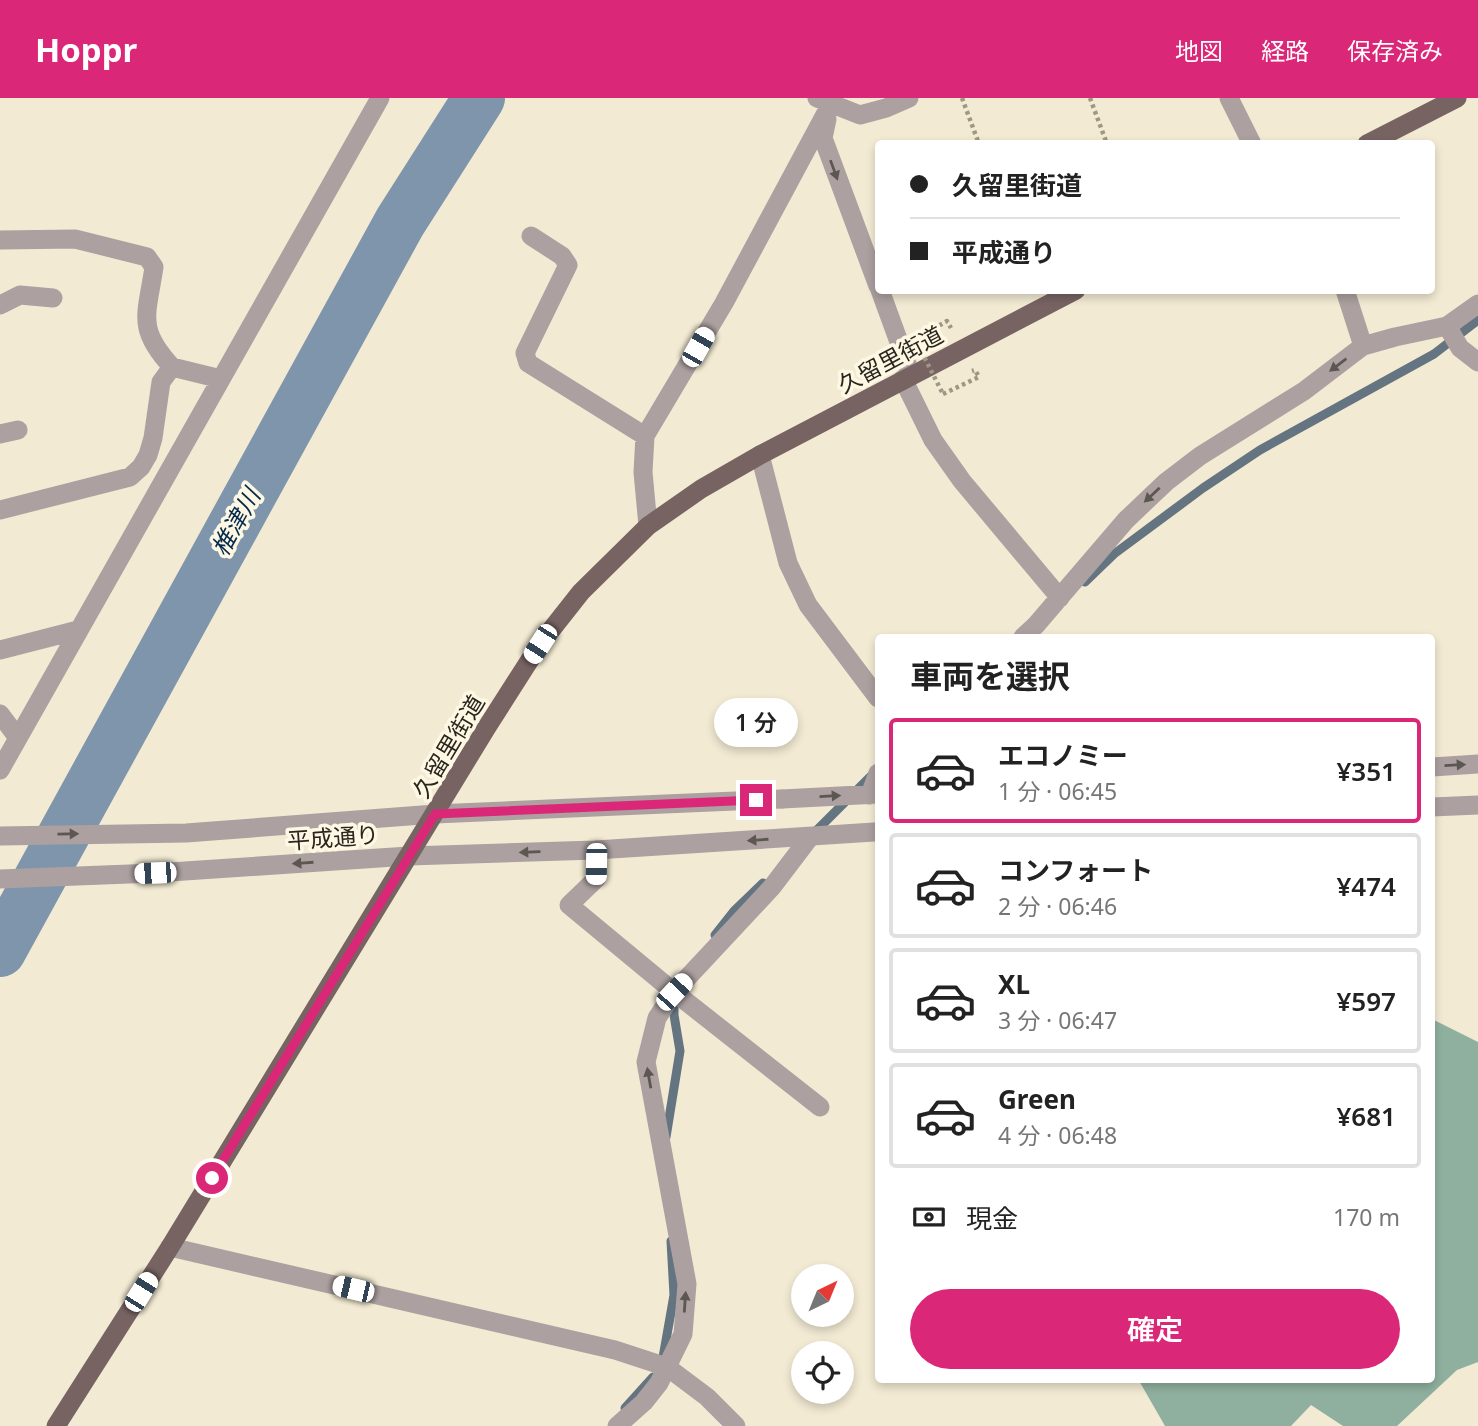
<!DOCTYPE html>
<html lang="ja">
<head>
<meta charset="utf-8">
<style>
	body { margin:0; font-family:"Noto Sans","Noto Sans JP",sans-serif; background:#f6f6f6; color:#222; height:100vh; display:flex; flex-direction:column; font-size:26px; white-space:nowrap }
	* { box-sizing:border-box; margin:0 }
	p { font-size:23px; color:#767676 }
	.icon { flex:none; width:38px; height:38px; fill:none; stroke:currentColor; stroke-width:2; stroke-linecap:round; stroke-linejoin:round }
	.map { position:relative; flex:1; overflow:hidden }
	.sheet { position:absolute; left:875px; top:536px; width:560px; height:749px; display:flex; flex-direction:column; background:#fff; border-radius:7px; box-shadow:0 4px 10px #0003 }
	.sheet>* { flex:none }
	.top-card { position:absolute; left:875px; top:42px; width:560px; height:154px; border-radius:7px; box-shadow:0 4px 10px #0003; display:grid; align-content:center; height:154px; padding:0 35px; background:#fff }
	.needle { width:46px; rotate:43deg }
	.buttons { position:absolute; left:791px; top:1166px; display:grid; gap:14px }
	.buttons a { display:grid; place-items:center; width:63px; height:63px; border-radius:50%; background:#fff; box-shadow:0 4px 10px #0003; font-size:35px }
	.end { position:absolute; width:32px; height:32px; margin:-16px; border:9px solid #db2777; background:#fff; box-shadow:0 0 0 4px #fff }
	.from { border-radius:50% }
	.bubble { position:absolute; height:49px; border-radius:24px; background:#fff; box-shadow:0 4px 10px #0003; font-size:23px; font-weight:600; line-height:49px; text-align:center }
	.car { position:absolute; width:21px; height:42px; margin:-21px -10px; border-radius:9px; box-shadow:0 0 5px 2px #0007; background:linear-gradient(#fff 24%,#345 0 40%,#fff 0 76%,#345 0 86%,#fff 0) }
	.top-card b { display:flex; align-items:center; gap:24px; height:66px; font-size:26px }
	.top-card b+b { border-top:2px solid #e0e0e0 }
	.top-card i { width:18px; height:18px; background:#222 }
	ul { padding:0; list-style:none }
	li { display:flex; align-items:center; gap:21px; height:105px; margin:0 14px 10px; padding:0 21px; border:4px solid #e0e0e0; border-radius:7px }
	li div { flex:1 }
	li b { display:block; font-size:26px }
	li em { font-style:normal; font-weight:600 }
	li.selected { border-color:#db2777 }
	li>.icon { width:63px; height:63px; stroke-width:1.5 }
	h2 { padding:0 35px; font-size:32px; line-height:84px }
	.pay { display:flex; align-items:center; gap:18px; height:77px; padding:0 35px; font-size:26px }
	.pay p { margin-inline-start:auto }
	.button { display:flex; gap:14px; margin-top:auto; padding:14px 35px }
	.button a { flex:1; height:80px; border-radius:42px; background:#db2777; color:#fff; font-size:28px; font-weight:600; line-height:80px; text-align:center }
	header { display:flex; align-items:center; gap:42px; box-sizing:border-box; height:98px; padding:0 35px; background:#db2777; color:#fff }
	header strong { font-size:33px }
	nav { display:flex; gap:38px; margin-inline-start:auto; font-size:24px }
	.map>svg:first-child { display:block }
</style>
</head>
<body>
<header>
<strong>Hoppr</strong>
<nav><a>地図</a><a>経路</a><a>保存済み</a></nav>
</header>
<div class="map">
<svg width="1478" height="1328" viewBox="0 0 1478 1328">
	<rect width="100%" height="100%" fill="#f2ead3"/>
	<path fill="#90b09f" d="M 1432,921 L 1478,944 L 1478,1264 L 1457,1272 L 1397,1328 L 1343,1328 L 1311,1307 L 1291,1328 L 1165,1328 L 1138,1281 L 1432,1281 Z"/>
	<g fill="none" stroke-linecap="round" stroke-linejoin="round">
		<path stroke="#647481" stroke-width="9" d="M 1085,484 L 1114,456 L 1203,390 L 1260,352 L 1434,256 L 1478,222
			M 813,736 L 872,677
			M 715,837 L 734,813 L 763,785
			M 666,1039 L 680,953 L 674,917 L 674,900
			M 662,1265 L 674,1197 L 671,1143
			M 625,1310 L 653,1279"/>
		<path stroke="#7e95ac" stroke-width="52" d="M 0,853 L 400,124 L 479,0"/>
		<path stroke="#9d9786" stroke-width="4.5" stroke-dasharray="3.5 3.5" stroke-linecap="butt" d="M 962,0 L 979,46
			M 1090,0 L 1107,46
			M 921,238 L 947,223 L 951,230
			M 943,296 L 979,279 L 975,272 L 972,273"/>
		<path stroke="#aca0a0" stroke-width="19" d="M 817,0 L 860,17 L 886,10 L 909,0
			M 1229,0 L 1252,46
			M 827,21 L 823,40 L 878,188
			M 531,138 L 562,158 L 568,167 L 525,255 L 528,265 L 645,338
			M 0,142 L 75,141 L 147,159 L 154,169 C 147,217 136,230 172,269 L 161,284 L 153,340 L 148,357 L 141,369 L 130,379 L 0,412
			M 880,192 L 911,277
			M 1345,192 L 1363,248
			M 0,207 L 20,197 L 53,200
			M 1447,228 L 1460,250 L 1478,264
			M 172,269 L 221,281
			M 903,281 L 933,342 L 962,383 L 1060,500
			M 0,336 L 18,332
			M 760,357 L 788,465 L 808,507 L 878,600
			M 648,428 L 643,374 L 645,338 L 724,205 L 834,0
			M 1023,539 L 1036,527 L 1126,422 L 1166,384 L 1200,358 L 1304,293 L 1363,248 L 1395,239 L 1447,228 L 1478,206
			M 0,552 L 78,532
			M 0,616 L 18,640
			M 1432,669 L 1478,666
			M 0,672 L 380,0
			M 870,697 L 878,675
			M 782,701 L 878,696
			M 1432,709 L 1478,707
			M 596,752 L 596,781 L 569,807 L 674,894 L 820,1009
			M 617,1328 L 644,1304 L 659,1285 L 683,1236 L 687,1186 L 646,964 L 657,920 L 674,894 L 772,789 L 810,739"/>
		<path stroke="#aca0a0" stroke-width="19" d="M 0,738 L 186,735 L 435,716 L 782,701
			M 0,781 L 155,775 L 409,758 L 596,752 L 874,734
			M 170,1149 L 615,1252 L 667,1269 L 707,1299 L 736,1328"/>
		<path stroke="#786363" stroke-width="19" d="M 1367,46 L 1457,0
			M 56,1328 L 170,1149 L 487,629 L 540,546 L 581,494 L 648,428 L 701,391 L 760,357 L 1076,192"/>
		<path stroke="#9d9786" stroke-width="4.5" stroke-dasharray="3.5 3.5" stroke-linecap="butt" d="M 915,241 L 943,296"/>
	</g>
	<defs><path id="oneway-solid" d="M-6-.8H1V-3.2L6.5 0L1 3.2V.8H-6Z" transform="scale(1.75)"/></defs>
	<g fill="#5d5751">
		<use href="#oneway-solid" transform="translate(834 72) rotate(70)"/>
		<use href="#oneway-solid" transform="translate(1338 267) rotate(143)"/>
		<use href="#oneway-solid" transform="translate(1152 397) rotate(137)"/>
		<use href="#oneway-solid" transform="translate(1455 667) rotate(-3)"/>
		<use href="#oneway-solid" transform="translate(830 698) rotate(-3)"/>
		<use href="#oneway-solid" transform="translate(68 736) rotate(-1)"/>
		<use href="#oneway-solid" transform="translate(758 742) rotate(176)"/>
		<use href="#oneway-solid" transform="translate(530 754) rotate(178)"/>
		<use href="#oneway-solid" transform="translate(303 765) rotate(176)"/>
		<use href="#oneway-solid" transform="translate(649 980) rotate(-100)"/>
		<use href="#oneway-solid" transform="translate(685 1204) rotate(-86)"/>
	</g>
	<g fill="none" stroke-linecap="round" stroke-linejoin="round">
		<path stroke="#db2777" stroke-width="9" d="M 212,1080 L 435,716 L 756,702"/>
	</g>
	<g text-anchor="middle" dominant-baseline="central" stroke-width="7" stroke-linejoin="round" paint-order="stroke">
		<g font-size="23" fill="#29261d" stroke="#fef7e4">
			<text transform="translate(890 261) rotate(-28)">久留里街道</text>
			<text transform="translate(448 648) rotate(-59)">久留里街道</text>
			<text transform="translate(333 739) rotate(-4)">平成通り</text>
		</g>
		<g font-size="24" font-style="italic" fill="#042b4c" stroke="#fef7e4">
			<text transform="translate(235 424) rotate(-61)">椎津川</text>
		</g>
	</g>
</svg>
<div class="buttons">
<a><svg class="needle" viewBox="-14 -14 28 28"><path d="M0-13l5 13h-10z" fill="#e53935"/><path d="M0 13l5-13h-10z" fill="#767676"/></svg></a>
<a><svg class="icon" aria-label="locate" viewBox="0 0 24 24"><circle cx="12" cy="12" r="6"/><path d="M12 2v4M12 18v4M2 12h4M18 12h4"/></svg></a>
</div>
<i class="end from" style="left:212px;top:1080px"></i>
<i class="end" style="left:756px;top:702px"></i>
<div class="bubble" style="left:714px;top:600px;width:84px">1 分</div>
<i class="car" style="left:698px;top:249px;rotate:30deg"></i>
<i class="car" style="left:540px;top:546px;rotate:213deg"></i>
<i class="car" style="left:596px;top:766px;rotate:181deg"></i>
<i class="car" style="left:155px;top:775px;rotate:268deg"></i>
<i class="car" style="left:674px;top:894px;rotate:43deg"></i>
<i class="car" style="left:353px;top:1191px;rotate:283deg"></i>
<i class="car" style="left:141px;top:1194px;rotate:32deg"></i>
<div class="top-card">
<b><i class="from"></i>久留里街道</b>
<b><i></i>平成通り</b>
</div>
<section class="sheet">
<h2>車両を選択</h2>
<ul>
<li class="selected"><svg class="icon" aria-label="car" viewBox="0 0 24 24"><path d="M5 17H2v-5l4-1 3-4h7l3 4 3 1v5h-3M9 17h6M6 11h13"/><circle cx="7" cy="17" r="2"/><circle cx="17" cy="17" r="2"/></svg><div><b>エコノミー</b><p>1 分 · 06:45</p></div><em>¥351</em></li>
<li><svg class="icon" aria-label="car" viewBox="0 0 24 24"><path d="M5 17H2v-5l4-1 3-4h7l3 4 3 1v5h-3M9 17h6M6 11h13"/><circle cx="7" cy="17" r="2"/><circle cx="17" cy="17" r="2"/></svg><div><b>コンフォート</b><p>2 分 · 06:46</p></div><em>¥474</em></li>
<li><svg class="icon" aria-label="car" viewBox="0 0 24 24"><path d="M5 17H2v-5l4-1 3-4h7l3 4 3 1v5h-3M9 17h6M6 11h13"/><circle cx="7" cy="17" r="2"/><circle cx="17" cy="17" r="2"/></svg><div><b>XL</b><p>3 分 · 06:47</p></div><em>¥597</em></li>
<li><svg class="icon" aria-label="car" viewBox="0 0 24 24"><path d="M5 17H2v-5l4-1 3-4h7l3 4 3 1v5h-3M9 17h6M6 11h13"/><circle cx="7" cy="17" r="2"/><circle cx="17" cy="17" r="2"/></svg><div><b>Green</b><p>4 分 · 06:48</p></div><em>¥681</em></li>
</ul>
<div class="pay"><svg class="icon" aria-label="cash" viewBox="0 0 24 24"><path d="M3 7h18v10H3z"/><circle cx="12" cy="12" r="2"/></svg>現金<p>170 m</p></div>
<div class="button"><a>確定</a></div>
</section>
</div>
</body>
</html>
